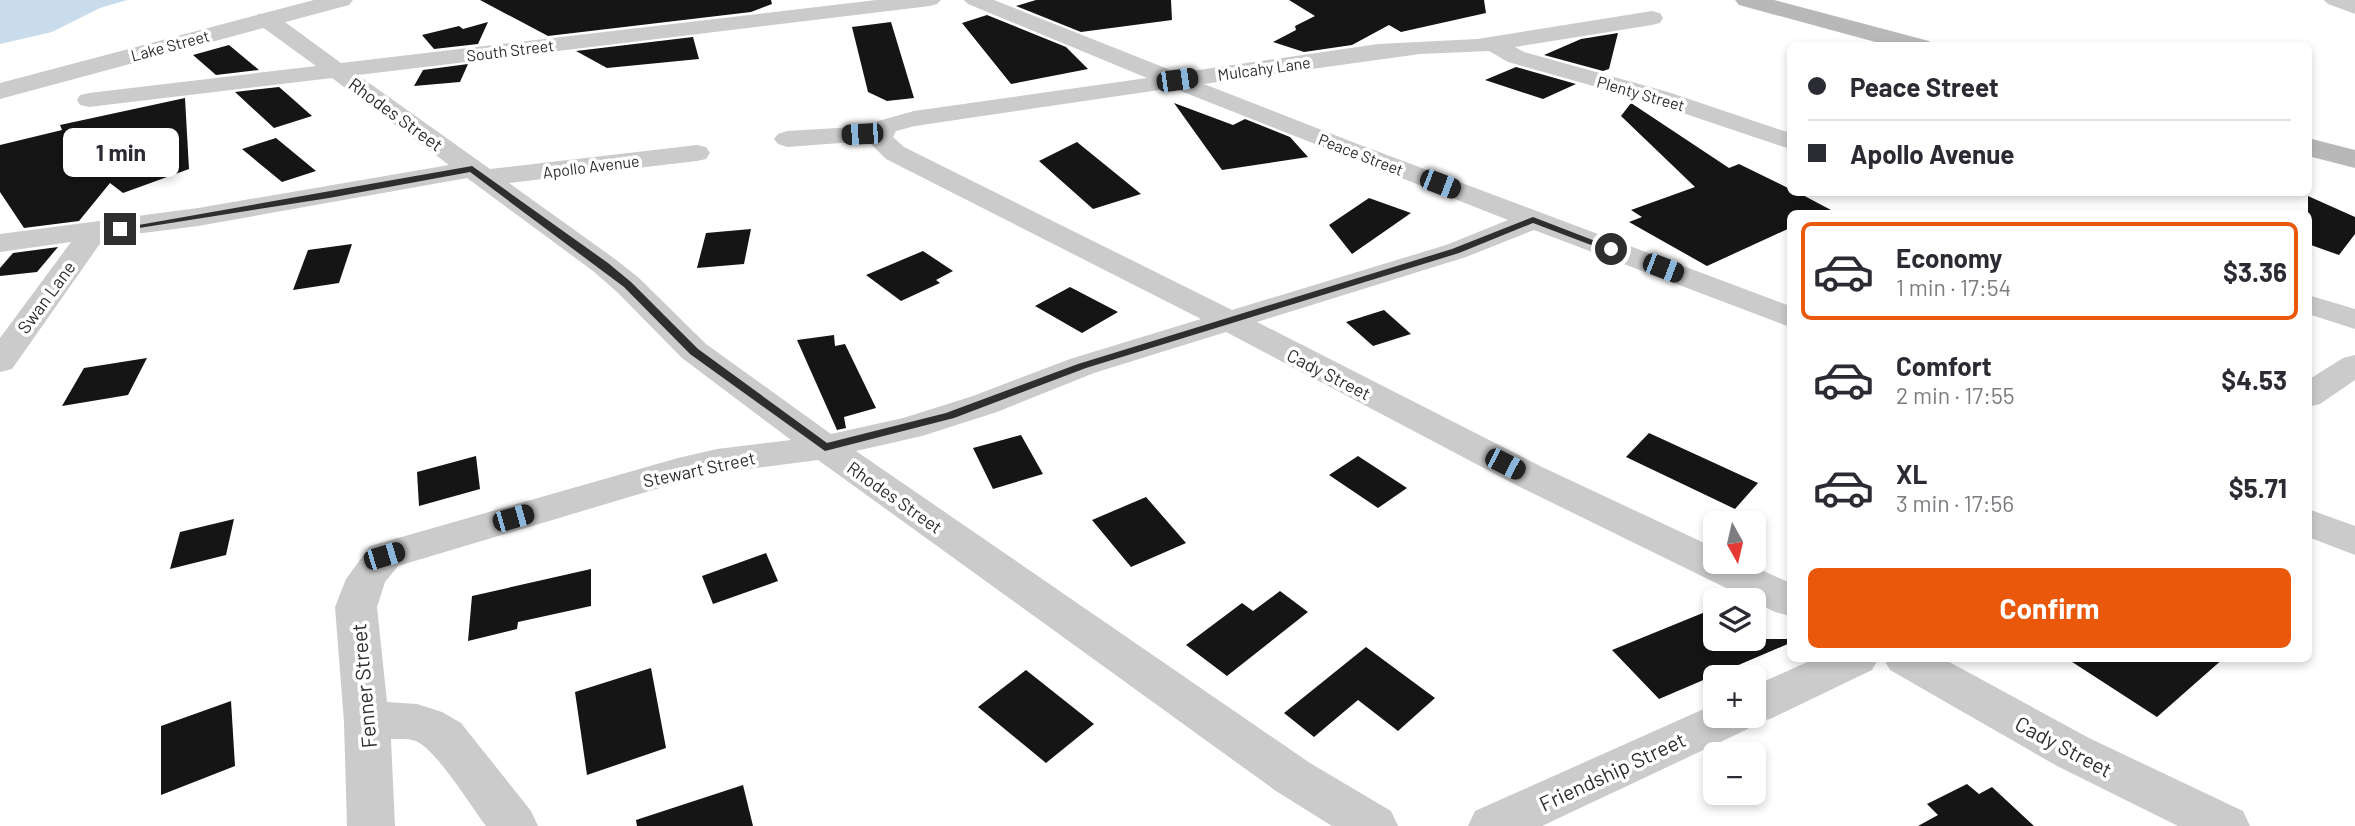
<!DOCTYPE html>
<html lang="en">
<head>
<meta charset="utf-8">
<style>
	body { margin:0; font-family:Barlow,sans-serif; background:#f2f2f3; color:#2b2b33; height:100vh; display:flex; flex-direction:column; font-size:26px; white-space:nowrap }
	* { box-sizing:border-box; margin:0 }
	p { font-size:23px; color:#7c7c81 }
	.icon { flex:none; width:38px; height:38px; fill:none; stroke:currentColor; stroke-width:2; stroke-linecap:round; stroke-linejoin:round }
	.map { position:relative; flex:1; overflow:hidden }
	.side { position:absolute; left:1787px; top:210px; width:525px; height:452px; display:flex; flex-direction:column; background:#fff; border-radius:10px; box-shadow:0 4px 10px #0003 }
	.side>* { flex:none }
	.banner { position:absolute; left:1787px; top:42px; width:525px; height:154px; border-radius:10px; box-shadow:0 4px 10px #0003; display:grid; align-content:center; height:154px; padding:0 21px; background:#fff }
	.needle { width:46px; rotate:172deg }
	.buttons { position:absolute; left:1703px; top:511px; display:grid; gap:14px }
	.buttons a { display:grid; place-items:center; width:63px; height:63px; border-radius:10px; background:#fff; box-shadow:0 4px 10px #0003; font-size:35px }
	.end { position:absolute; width:32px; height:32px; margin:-16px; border:9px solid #2e2e2e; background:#fff; box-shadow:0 0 0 4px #fff }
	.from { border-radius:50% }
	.bubble { position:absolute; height:49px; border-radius:10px; background:#fff; box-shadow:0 4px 10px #0003; font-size:23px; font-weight:700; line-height:49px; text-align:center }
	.car { position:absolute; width:21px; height:42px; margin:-21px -10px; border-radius:9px; box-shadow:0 0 5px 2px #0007; background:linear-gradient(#222 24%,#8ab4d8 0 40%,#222 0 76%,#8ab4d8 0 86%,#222 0) }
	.banner b { display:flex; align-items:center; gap:24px; height:66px; font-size:26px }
	.banner b+b { border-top:2px solid #e1e1e2 }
	.banner i { width:18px; height:18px; background:#2b2b33 }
	ul { padding:12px 0 0; list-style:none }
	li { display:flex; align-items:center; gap:21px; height:98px; margin:0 14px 10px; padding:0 7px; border:4px solid transparent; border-radius:10px }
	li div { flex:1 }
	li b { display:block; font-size:26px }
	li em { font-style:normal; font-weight:700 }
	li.active { border-color:#ea580c }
	li>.icon { width:63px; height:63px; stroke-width:1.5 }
	.primary-button { display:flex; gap:14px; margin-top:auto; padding:14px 21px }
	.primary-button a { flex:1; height:80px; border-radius:10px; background:#ea580c; color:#fff; font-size:28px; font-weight:700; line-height:80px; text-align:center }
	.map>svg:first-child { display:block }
</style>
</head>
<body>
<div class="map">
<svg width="2355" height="826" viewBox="0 0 2355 826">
	<rect width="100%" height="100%" fill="#fff"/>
	<path fill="#c8dceb" d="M 0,0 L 127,0 L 100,8 L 52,32 L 0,44 Z"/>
	<path fill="#151515" d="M 480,0 L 771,0 L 772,4 L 751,12 L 548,36 Z
		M 1036,0 L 1171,0 L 1172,20 L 1081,32 L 1016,6 Z
		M 1289,0 L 1484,0 L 1486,13 L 1401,32 L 1389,25 L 1352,45 L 1304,52 L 1273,42 L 1296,30 L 1295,26 L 1315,16 Z
		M 987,15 L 1066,47 L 1088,69 L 1011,84 L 962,23 Z
		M 488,22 L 478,44 L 434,49 L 422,35 L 459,26 L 463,29 Z
		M 891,22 L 914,98 L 887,101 L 868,92 L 852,27 Z
		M 1618,33 L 1609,69 L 1603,71 L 1544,55 L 1581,39 Z
		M 693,37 L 699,59 L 607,68 L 576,51 Z
		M 229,45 L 259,70 L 216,75 L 193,55 Z
		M 468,64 L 460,82 L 414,86 L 423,70 Z
		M 1516,67 L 1576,84 L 1543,99 L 1485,80 Z
		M 279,87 L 286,93 L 312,116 L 274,128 L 235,92 Z
		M 185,98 L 189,169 L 123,193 L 110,183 L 79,221 L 24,228 L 0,192 L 0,145 L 62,130 L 60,125 Z
		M 1174,103 L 1233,125 L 1245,119 L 1290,137 L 1308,157 L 1222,170 Z
		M 1631,103 L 1729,168 L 1739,164 L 1790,189 L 1790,192 L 1797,192 L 1831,210 L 1823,214 L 1790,214 L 1790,228 L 1707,266 L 1629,222 L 1642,217 L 1631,210 L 1695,187 L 1621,116 Z
		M 276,138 L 316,171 L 282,182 L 242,149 Z
		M 1077,142 L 1141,194 L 1093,209 L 1039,161 Z
		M 2308,196 L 2355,217 L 2355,234 L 2339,255 L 2308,244 Z
		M 1369,198 L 1411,213 L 1352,254 L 1329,225 Z
		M 751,229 L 744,264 L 697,268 L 706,233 Z
		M 352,244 L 339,283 L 293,290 L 308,250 Z
		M 58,247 L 37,272 L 0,276 L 0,268 L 13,253 Z
		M 923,251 L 953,271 L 936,280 L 940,283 L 901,301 L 866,275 Z
		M 1070,287 L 1118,312 L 1082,333 L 1035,306 Z
		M 1384,310 L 1411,334 L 1373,346 L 1346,322 Z
		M 834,335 L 835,346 L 845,344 L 876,408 L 844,417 L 846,428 L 837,430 L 797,340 Z
		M 147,358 L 128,395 L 62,406 L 84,368 Z
		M 1649,433 L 1758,483 L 1735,509 L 1626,457 Z
		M 1021,435 L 1043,474 L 993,489 L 973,448 Z
		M 476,456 L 480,489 L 419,506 L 417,472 Z
		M 1358,456 L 1407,488 L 1378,508 L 1329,475 Z
		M 1146,497 L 1186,543 L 1131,567 L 1092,520 Z
		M 234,519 L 226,555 L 170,569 L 180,532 Z
		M 766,553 L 778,581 L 713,604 L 702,576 Z
		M 591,569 L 591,606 L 518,622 L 517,629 L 468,641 L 472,596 Z
		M 1280,591 L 1308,612 L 1227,676 L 1186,645 L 1242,603 L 1253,611 Z
		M 1715,608 L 1715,639 L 1790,639 L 1790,643 L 1659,699 L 1612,650 Z
		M 1366,647 L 1435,698 L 1398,731 L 1358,700 L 1314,737 L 1284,713 Z
		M 2066,658 L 2224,658 L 2157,717 Z
		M 651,668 L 666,748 L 587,775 L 575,692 Z
		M 1026,670 L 1094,724 L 1046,763 L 978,707 Z
		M 231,701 L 235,766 L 161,795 L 161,726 Z
		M 1967,784 L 1979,794 L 1992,787 L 2034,826 L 1918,826 L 1938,815 L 1927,804 Z
		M 743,785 L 753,826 L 637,826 L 636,820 Z"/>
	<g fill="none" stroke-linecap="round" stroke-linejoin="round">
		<path fill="#cbcbcb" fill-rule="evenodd" d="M 876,0 L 941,0 L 937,4 L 930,6 L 358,75 L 490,169 L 697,145 L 706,147 L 710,153 L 706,159 L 697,161 L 509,183 L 615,259 L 639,278 L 706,344 L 831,434 L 903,418 L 973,396 L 1070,359 L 1201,319 L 886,159 L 868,141 L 787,147 L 778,144 L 774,139 L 778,134 L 787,131 L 872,126 L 878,121 L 914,111 L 1147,78 L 968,4 L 964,0 L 994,0 L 1178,73 L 1378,44 L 1477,39 L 1652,11 L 1660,13 L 1663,18 L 1660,23 L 1652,25 L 1515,47 L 1524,52 L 1668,92 L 1790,133 L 1790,149 L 1650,102 L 1508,62 L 1489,51 L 1420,54 L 1204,84 L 1355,143 L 1790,306 L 1790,327 L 1534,230 L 1466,257 L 1257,322 L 1542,467 L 1715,548 L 1715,562 L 1744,562 L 1790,583 L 1790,616 L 1775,612 L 1516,485 L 1226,332 L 1094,373 L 997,412 L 922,436 L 856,451 L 1310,763 L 1391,811 L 1398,826 L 1332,826 L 1276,791 L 818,460 L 717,473 L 683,481 L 398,566 L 385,582 L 377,607 L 387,702 L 417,704 L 442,712 L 461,723 L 531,811 L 538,826 L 486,826 C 470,805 439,754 418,742 C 410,738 400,739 391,739 L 395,826 L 347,826 L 344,722 L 335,607 L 346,579 L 370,546 L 678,458 L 717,449 L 791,440 L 682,358 L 617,292 L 593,271 L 467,178 L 198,226 L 104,238 L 12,369 L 0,372 L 0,338 L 71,242 L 0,252 L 0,234 L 198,208 L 449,165 L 332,78 L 89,107 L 80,105 L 77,100 L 80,95 L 89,93 L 316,66 L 258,24 L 255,19 L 258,14 L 274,14 L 341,63 ZM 1173,88 L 1508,220 L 1446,245 L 1232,310 L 904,147 L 893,137 L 896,131 L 915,126 Z
			M 2324,0 L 2355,0 L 2355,14 L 2328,4 Z
			M 2308,295 L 2355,309 L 2355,329 L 2308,314 Z
			M 2355,355 L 2355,380 L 2320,404 L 2308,407 L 2308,380 L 2343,358 Z
			M 2308,509 L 2355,526 L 2355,555 L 2308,537 Z
			M 1816,658 L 1879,658 L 1872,670 L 1770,719 L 1751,723 L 1748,729 L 1542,826 L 1468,826 L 1475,811 L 1715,704 L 1715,716 L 1754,716 L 1754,686 Z
			M 1883,658 L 1942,658 L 2089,738 L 2243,811 L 2250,826 L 2178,826 L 2057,766 L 1890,670 Z"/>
		<path fill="#cbcbcb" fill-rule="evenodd" d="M 314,0 L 353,0 L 349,5 L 0,99 L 0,83 Z"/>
		<path fill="#b8b8b8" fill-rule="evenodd" d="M 1735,0 L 1774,0 L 1929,41 L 1932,46 L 1890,46 L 1739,5 Z
			M 2308,138 L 2355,150 L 2355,168 L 2308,156 Z"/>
	</g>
	<path fill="#2e2e2e" d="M 472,166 L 608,263 L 631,282 L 698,349 L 827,443 L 946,413 L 1078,364 L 1452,249 L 1533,217 L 1616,249 L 1607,251 L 1533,223 L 1459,253 L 1086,368 L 954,418 L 825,451 L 690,354 L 624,287 L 470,172 L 329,198 L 120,231 L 116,229 Z"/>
	<g text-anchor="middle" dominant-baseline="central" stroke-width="7" stroke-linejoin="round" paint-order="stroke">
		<g font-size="16" fill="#2e2e2e" stroke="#fff">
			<text transform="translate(170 45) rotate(-15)">Lake Street</text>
			<text transform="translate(510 50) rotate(-7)">South Street</text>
			<text transform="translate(1264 68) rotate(-8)">Mulcahy Lane</text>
			<text transform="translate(1641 93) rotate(16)">Plenty Street</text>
			<text transform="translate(1361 154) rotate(21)">Peace Street</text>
			<text transform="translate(591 166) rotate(-7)">Apollo Avenue</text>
		</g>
		<g font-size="18" fill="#2e2e2e" stroke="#fff">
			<text transform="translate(396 114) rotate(36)">Rhodes Street</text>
			<text transform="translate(46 297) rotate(-54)">Swan Lane</text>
			<text transform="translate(1329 374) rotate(27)">Cady Street</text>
			<text transform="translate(699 469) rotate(-12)">Stewart Street</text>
			<text transform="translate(895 497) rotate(35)">Rhodes Street</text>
		</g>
		<g font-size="21" fill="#2e2e2e" stroke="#fff">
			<text transform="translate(363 686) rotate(-95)">Fenner Street</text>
			<text transform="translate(2064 746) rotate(28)">Cady Street</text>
			<text transform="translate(1612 771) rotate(-25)">Friendship Street</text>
		</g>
	</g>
</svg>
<div class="buttons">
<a><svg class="needle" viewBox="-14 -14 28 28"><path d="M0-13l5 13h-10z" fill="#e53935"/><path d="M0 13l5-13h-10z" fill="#7c7c81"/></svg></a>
<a><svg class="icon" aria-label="layers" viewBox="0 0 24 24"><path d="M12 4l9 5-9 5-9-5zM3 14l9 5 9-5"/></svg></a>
<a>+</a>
<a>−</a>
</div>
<i class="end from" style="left:1611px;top:249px"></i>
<i class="end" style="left:120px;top:229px"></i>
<div class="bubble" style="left:63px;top:128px;width:116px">1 min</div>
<i class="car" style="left:1177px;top:80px;rotate:82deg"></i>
<i class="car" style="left:862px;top:134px;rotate:267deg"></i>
<i class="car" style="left:1440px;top:184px;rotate:111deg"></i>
<i class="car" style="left:1663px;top:268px;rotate:111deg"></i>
<i class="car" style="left:1505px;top:464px;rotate:117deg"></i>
<i class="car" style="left:513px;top:518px;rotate:74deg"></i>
<i class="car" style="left:384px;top:556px;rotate:73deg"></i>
<div class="banner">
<b><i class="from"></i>Peace Street</b>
<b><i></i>Apollo Avenue</b>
</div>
<section class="side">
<ul>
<li class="active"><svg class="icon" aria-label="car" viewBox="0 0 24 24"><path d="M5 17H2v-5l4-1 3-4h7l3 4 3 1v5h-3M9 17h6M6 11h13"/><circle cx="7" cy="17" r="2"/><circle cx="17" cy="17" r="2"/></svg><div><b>Economy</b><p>1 min · 17:54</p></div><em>$3.36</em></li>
<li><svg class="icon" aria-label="car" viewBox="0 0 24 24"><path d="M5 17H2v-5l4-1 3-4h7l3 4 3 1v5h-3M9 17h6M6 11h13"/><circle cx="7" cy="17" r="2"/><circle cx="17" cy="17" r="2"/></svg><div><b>Comfort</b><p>2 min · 17:55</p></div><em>$4.53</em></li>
<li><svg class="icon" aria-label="car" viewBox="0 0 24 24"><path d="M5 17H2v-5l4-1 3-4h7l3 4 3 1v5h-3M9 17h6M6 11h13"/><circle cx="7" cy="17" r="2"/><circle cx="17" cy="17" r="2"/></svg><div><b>XL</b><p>3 min · 17:56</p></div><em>$5.71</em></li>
</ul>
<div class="primary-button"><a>Confirm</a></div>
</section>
</div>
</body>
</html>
